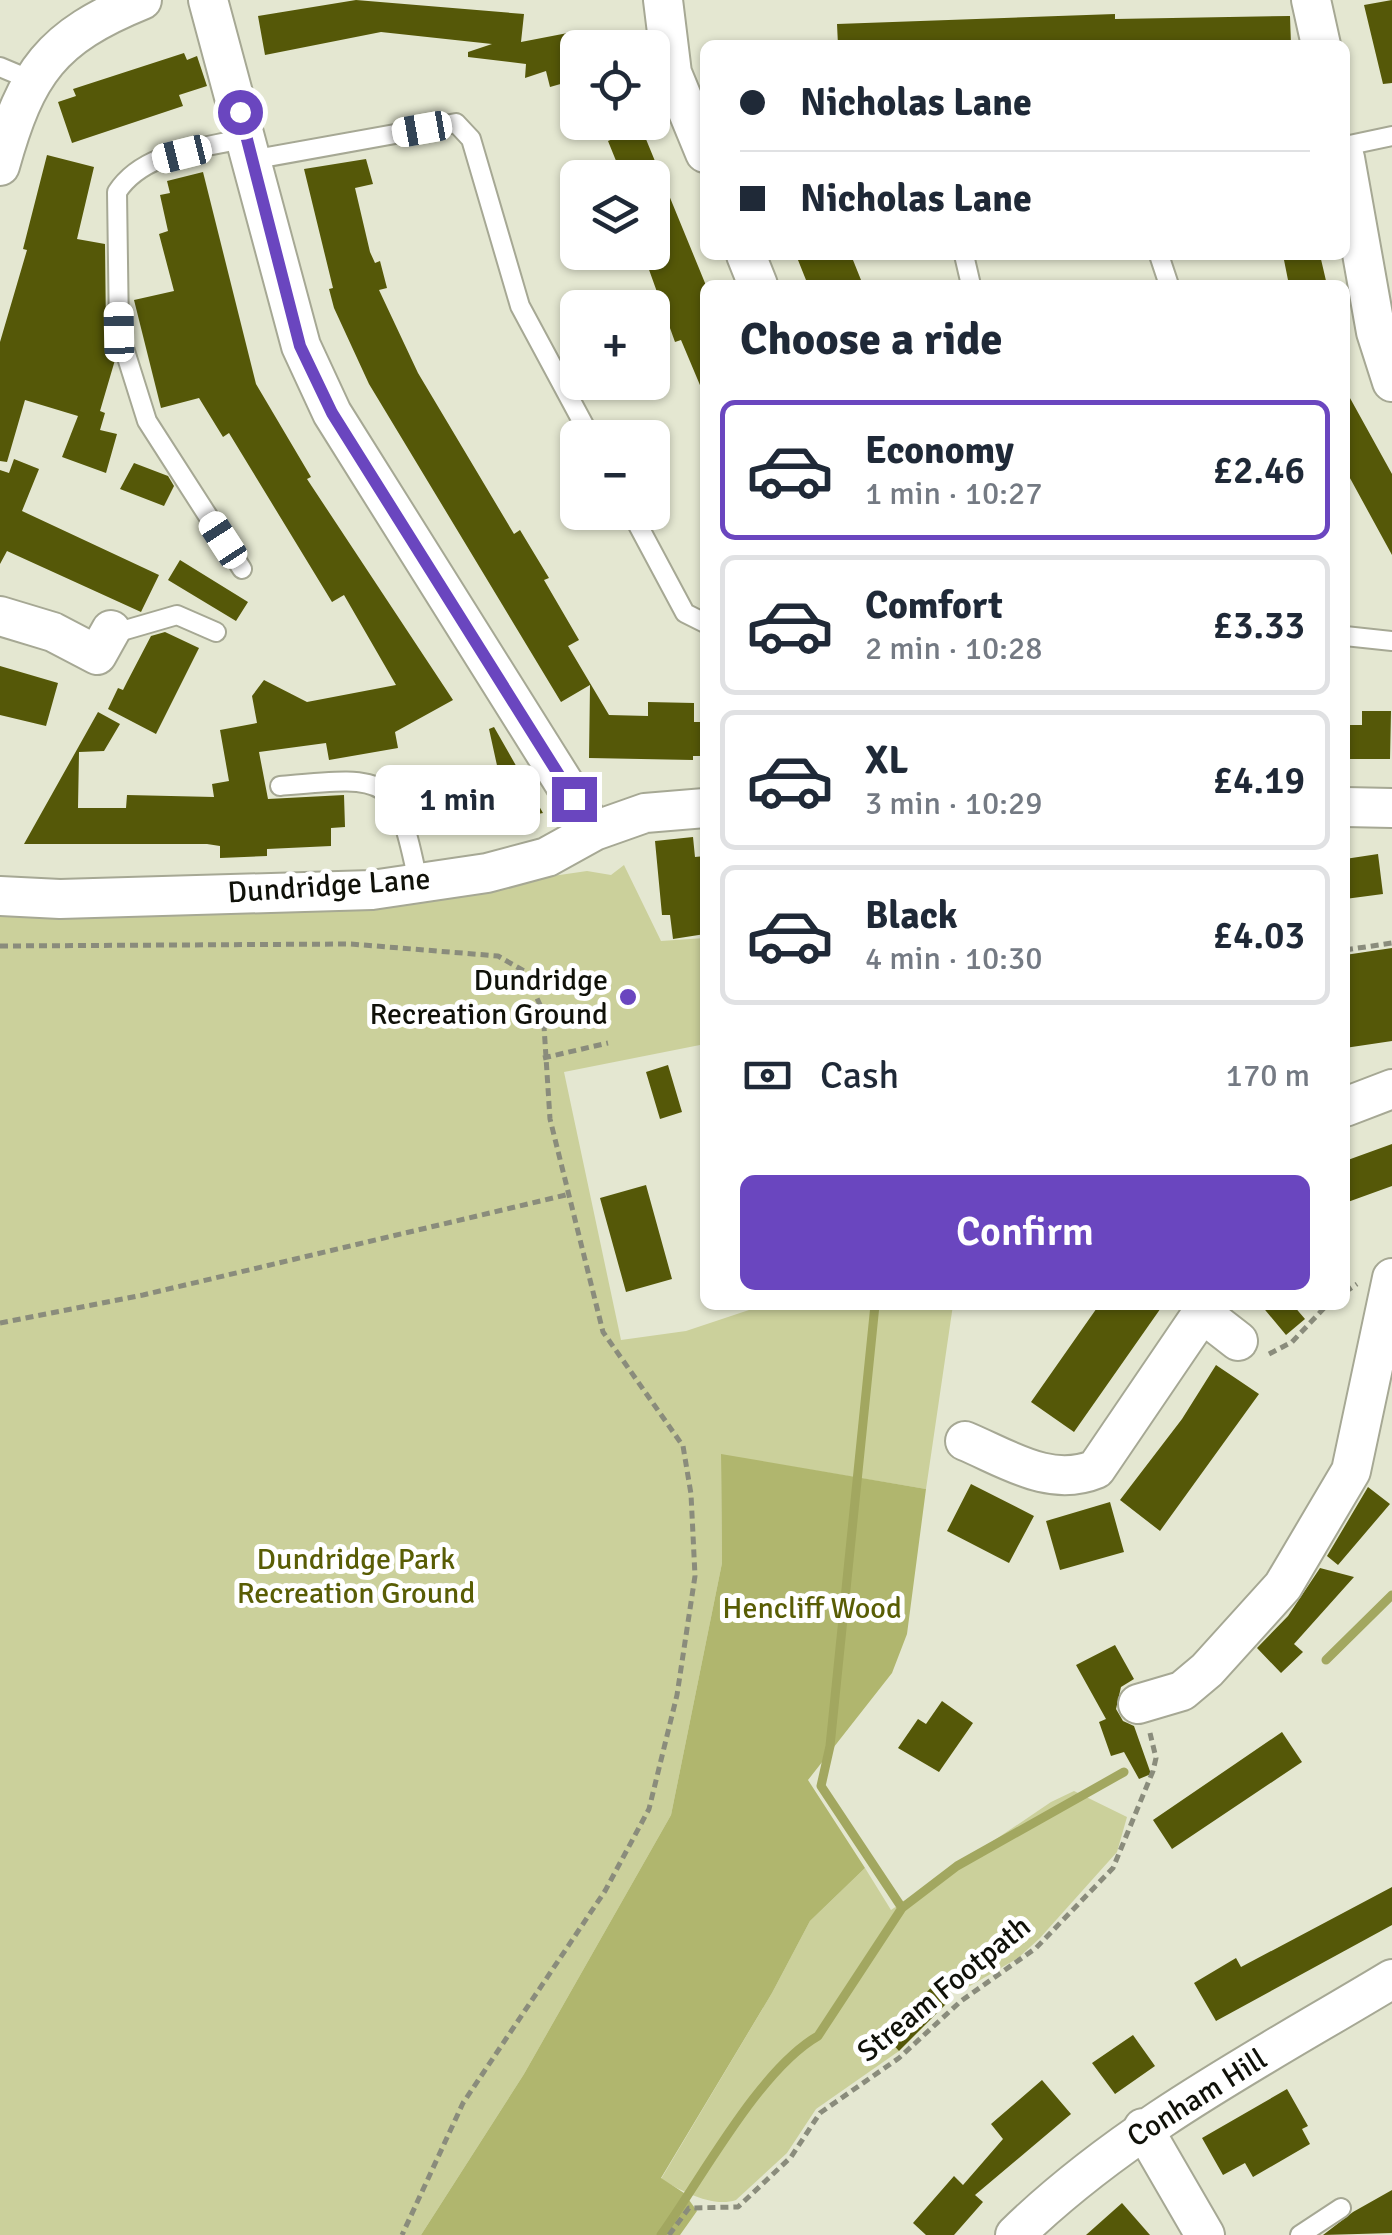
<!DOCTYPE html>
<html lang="en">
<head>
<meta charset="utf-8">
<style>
	body { margin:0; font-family:Signika,sans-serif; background:#f6f6f7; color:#1f2937; height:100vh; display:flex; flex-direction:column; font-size:38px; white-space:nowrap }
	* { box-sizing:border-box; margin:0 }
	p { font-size:32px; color:#747a83 }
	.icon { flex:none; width:55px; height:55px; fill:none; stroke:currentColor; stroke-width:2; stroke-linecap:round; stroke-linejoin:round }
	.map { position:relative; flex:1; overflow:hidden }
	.panel { position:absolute; left:700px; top:280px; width:650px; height:1030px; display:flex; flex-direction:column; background:#fff; border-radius:15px; box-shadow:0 2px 8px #0004 }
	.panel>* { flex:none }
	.banner { position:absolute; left:700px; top:40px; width:650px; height:220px; border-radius:15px; box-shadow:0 2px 8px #0004; display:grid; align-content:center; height:220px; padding:0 40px; background:#fff }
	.controls { position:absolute; left:560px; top:30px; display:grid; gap:20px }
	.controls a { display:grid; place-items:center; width:110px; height:110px; border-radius:15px; background:#fff; box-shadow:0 2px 8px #0004; font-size:50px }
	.end { position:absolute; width:45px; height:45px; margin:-22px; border:12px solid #6a46bf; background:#fff; box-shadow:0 0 0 5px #fff }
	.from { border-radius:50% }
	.bubble { position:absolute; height:70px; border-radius:15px; background:#fff; box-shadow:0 2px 8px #0004; font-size:32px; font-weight:600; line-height:70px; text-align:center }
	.car { position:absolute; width:30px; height:60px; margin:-30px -15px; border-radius:12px; box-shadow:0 0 8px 2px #0007; background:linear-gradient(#fff 24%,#345 0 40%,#fff 0 76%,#345 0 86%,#fff 0) }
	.banner b { display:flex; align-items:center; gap:35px; height:95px; font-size:38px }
	.banner b+b { border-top:2px solid #e0e1e3 }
	.banner i { width:25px; height:25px; background:#1f2937 }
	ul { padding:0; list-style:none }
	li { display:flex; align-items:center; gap:30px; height:140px; margin:0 20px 15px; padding:0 20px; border:5px solid #e0e1e3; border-radius:15px }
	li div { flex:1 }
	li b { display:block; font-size:38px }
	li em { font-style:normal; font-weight:600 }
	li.selected { border-color:#6a46bf }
	li>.icon { width:90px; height:90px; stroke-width:1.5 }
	h2 { padding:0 40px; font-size:45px; line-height:120px }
	.pay { display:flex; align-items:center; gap:25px; height:110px; padding:0 40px; font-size:38px }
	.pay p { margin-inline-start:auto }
	.primary-button { display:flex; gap:20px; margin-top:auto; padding:20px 40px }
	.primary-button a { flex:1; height:115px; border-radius:15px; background:#6a46bf; color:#fff; font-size:40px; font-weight:600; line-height:115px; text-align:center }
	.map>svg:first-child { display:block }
</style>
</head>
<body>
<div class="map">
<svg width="1392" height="2235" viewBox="0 0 1392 2235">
	<rect width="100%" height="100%" fill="#e4e7d1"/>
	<path fill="#cbd09b" d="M 624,865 L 661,941 L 705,938 L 705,1044 L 564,1072 L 621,1340 L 686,1331 L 764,1305 L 953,1305 L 926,1489 L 721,1455 L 722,1563 L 671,1815 L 524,2074 L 421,2235 L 0,2235 L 0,915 C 196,922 394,899 587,871 L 611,875 Z
		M 1074,1791 L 1127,1817 L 1117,1852 L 1040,1938 L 1018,1958 L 958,1993 L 942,1977 L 883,2034 L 899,2051 L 816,2109 L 787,2153 L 736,2200 C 713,2208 681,2191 661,2179 L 772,1993 L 810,1921 L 865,1868 L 891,1910 L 1051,1802 Z"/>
	<path fill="#b0b66e" d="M 721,1454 L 926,1489 L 907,1634 L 892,1673 L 808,1780 L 865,1868 L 810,1921 L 772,1993 L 661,2178 L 684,2193 L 697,2211 L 680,2235 L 421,2235 L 524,2074 L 671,1815 L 722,1563 Z"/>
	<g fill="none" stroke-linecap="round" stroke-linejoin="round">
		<path stroke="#a2a760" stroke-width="9" d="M 875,1305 L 830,1746 L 821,1786 L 902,1908
			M 1326,1660 L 1392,1595
			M 661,2235 C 702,2178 759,2070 818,2036 L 902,1908 L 957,1866 L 1124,1772"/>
	</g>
	<path fill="#555808" d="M 356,0 L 524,14 L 521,42 L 578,31 L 578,79 L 550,87 L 546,71 L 525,78 L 526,64 L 468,57 L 468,52 L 492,44 L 381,32 L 265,55 L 258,16 Z
		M 1392,0 L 1392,83 L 1383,84 L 1364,5 Z
		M 1115,14 L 1115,19 L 1290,16 L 1291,45 L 838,45 L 837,24 Z
		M 184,53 L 187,60 L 197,56 L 207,86 L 179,95 L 183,106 L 72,143 L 58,102 L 76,96 L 73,89 Z
		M 641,127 L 705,283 L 705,397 L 681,340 L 675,342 L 643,253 L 652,252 L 652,178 L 623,178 L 608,141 Z
		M 47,155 L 94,167 L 77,239 L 105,244 L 106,332 L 115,360 L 100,411 L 105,413 L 100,430 L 117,434 L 106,473 L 62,457 L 78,416 L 25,400 L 7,462 L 0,461 L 0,342 L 27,250 L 23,249 Z
		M 366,159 L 373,184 L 355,188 L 370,252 L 375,263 L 380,261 L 387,288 L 379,290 L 418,373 L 514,534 L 520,530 L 549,578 L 544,580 L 579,640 L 568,646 L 609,715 L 648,716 L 648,702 L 694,703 L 694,722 L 705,722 L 705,756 L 693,756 L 693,760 L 589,758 L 590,685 L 561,702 L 369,384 L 334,308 L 329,289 L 333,288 L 304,169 Z
		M 203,172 L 256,384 L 311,477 L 307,479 L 453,700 L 395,732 L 398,748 L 329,760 L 326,743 L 259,752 L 268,799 L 344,795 L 345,827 L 331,828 L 331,846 L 267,849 L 267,856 L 220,858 L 220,846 L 207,844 L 24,844 L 98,712 L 120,724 L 104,751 L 79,752 L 78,808 L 126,808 L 127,795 L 214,797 L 212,784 L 229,781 L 220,730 L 257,723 L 252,696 L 264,680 L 307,702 L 396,685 L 344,595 L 332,602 L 229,433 L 223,437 L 199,398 L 161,408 L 134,300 L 174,291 L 159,234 L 168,231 L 160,195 L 170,193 L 167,181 Z
		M 796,255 L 851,255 L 863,285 L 808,285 Z
		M 1283,255 L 1320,255 L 1327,285 L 1289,285 Z
		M 1345,389 L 1392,474 L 1392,555 L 1345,469 Z
		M 14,459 L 39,469 L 22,511 L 159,575 L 141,612 L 7,551 L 0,564 L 0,470 L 9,473 Z
		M 134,463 L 168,476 L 174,486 L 164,506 L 120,489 Z
		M 180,560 L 248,602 L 236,621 L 168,580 Z
		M 165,632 L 199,648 L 156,734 L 108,709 L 118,688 L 123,690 L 127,682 L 151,636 Z
		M 0,666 L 58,683 L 46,726 L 0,715 Z
		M 1362,711 L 1391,711 L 1390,759 L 1345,759 L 1345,725 L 1362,725 Z
		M 494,727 L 543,813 L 462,829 L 454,788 L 500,779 L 489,729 Z
		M 693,837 L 695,857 L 705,856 L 705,934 L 673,939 L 670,915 L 662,915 L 655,841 Z
		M 1378,854 L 1383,894 L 1345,899 L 1345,859 Z
		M 1392,948 L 1392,1041 L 1345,1048 L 1345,955 Z
		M 668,1065 L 682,1112 L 660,1119 L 646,1072 Z
		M 1392,1144 L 1392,1186 L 1345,1203 L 1345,1161 Z
		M 646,1185 L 672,1279 L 626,1292 L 600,1198 Z
		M 1099,1305 L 1163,1305 L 1074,1432 L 1031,1402 Z
		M 1261,1305 L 1293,1305 L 1305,1319 L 1286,1335 Z
		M 1216,1365 L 1259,1394 L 1160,1531 L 1120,1500 L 1182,1419 Z
		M 971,1484 L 1034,1516 L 1009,1563 L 947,1531 Z
		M 1368,1487 L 1390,1504 L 1338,1565 L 1327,1556 Z
		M 1110,1502 L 1124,1552 L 1060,1570 L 1046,1521 Z
		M 1320,1568 L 1354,1577 L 1294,1644 L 1303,1652 L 1281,1673 L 1257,1648 L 1288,1616 Z
		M 1115,1645 L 1134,1679 L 1121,1687 L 1116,1709 L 1123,1721 L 1134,1726 L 1151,1774 L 1139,1779 L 1124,1752 L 1111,1756 L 1099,1722 L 1106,1719 L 1076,1665 Z
		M 942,1701 L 973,1723 L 939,1772 L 898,1748 L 918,1719 L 926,1724 Z
		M 1282,1732 L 1302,1762 L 1172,1849 L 1153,1820 Z
		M 1392,1887 L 1392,1925 L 1216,2021 L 1194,1983 L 1236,1958 L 1241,1967 Z
		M 937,1982 L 952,1998 L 899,2051 L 883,2034 Z
		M 1133,2035 L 1155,2066 L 1115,2094 L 1092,2063 Z
		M 1042,2080 L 1071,2114 L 975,2195 L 983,2202 L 954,2235 L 926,2235 L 913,2223 L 954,2176 L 963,2185 L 1003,2139 L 991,2124 Z
		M 1287,2089 L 1308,2126 L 1302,2129 L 1310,2144 L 1253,2177 L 1245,2163 L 1223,2175 L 1202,2138 Z
		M 1392,2190 L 1392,2233 L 1323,2235 L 1353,2212 Z
		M 1122,2203 L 1150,2235 L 1086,2235 Z"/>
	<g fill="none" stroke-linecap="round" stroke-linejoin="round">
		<g stroke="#a6a894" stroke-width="22">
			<path id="lane" d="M 0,67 L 31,80
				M 1345,146 L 1392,136
				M 251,160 L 456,123 L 471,139 L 520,306 L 591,438
				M 964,255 L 971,285
				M 1159,255 L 1169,285
				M 631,512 L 685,613 L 705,623
				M 242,569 L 147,421 L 119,332 L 117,192 C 144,151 201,149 246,138
				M 108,635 L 177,615 L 216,632
				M 1345,636 L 1392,641
				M 280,786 C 388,776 396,773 418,882
				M 1300,2235 L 1341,2208"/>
		</g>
		<g stroke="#a6a894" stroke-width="42">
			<path id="street" d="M 208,0 L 301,346 L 332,413 L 594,831
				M 663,0 L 672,73 L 705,153
				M 1311,0 L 1321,45
				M 1345,158 L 1376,332 L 1392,382
				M 0,166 C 26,72 51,37 142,0
				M 746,255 L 758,285
				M 0,616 L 53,632 L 97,655 L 111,630
				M 1345,807 L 1392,808
				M 0,896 L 60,899 L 372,890 L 487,873 L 547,857 L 594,831 L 645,813 L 705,808
				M 1345,1107 L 1392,1089
				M 1202,1313 L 1238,1341
				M 965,1441 C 1008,1459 1050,1488 1096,1469 L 1202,1313 L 1200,1305
				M 1138,1704 L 1182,1691 L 1207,1670 L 1283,1586 L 1351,1471 L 1392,1278
				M 1143,2128 L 1205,2235
				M 1015,2235 C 1125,2128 1261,2058 1392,1979"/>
		</g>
		<path stroke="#8a8c7c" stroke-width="5" stroke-dasharray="8 5" stroke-linecap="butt" d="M 0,946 L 351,944 L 498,956 L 524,971 L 543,1011 L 550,1119 L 603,1332 L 683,1446 L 691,1494 L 695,1576 L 677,1695 L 649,1809 L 605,1891 L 463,2103 L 402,2235
			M 1345,950 L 1392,943
			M 543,1058 L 608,1043
			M 1345,1292 L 1357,1284
			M 0,1323 L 143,1295 L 570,1194
			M 1269,1354 L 1292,1342 L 1327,1305
			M 669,2235 L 689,2208 L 738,2207 L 791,2157 L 820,2113 L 899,2058 L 961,2001 L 1036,1948 L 1113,1868 L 1153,1771 L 1156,1758 L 1150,1733"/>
		<use href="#lane" stroke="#fff" stroke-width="18"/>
		<use href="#street" stroke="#fff" stroke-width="38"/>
	</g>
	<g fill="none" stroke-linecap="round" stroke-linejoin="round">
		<path stroke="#6a46bf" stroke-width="12" d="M 240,112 L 300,346 L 332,413 L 574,799"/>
	</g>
	<circle fill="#6a46bf" stroke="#fff" stroke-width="4" cx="628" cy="997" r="10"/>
	<g text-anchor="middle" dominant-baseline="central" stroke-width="10" stroke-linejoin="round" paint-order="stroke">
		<g font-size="30" fill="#101109" stroke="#fff">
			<text transform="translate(329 886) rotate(-4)">Dundridge Lane</text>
			<text transform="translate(944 1989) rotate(-39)">Stream Footpath</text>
			<text transform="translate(1197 2098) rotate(-32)">Conham Hill</text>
		</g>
		<g font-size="30" fill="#101109" stroke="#fff" text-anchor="end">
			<text x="608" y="980">Dundridge<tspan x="608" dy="34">Recreation Ground</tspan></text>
		</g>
		<g font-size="30" fill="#595d05" stroke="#fff">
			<text x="356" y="1559">Dundridge Park<tspan x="356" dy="34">Recreation Ground</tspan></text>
			<text x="812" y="1608">Hencliff Wood</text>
		</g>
	</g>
</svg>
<div class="controls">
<a><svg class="icon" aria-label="locate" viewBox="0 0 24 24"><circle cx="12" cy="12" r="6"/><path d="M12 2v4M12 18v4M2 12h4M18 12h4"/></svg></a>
<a><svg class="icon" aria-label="layers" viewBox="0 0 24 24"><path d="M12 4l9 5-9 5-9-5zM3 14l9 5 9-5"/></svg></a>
<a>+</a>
<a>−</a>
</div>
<i class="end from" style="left:240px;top:112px"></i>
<i class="end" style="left:574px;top:799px"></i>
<div class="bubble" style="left:375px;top:765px;width:165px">1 min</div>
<i class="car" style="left:422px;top:129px;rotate:260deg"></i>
<i class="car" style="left:182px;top:154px;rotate:256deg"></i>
<i class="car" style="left:119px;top:332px;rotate:359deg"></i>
<i class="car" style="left:223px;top:540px;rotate:327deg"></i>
<div class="banner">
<b><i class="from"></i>Nicholas Lane</b>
<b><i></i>Nicholas Lane</b>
</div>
<section class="panel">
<h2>Choose a ride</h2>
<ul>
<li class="selected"><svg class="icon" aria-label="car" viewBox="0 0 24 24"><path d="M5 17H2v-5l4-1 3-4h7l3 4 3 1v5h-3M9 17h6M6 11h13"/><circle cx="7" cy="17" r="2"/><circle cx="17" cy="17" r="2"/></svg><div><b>Economy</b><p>1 min · 10:27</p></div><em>£2.46</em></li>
<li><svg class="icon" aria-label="car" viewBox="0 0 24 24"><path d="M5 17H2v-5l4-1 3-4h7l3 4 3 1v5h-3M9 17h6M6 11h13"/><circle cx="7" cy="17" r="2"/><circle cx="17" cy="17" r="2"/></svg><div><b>Comfort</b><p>2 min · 10:28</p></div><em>£3.33</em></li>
<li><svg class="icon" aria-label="car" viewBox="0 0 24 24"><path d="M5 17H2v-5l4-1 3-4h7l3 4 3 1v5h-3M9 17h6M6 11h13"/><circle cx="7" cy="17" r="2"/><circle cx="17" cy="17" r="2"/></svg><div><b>XL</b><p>3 min · 10:29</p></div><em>£4.19</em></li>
<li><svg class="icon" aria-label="car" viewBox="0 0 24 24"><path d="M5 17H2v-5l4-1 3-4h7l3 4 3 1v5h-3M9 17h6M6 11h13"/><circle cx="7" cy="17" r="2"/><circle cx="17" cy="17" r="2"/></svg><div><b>Black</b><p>4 min · 10:30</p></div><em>£4.03</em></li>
</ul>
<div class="pay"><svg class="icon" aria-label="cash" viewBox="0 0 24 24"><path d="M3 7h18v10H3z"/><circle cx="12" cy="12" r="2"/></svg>Cash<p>170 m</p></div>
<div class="primary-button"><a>Confirm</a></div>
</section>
</div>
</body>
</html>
